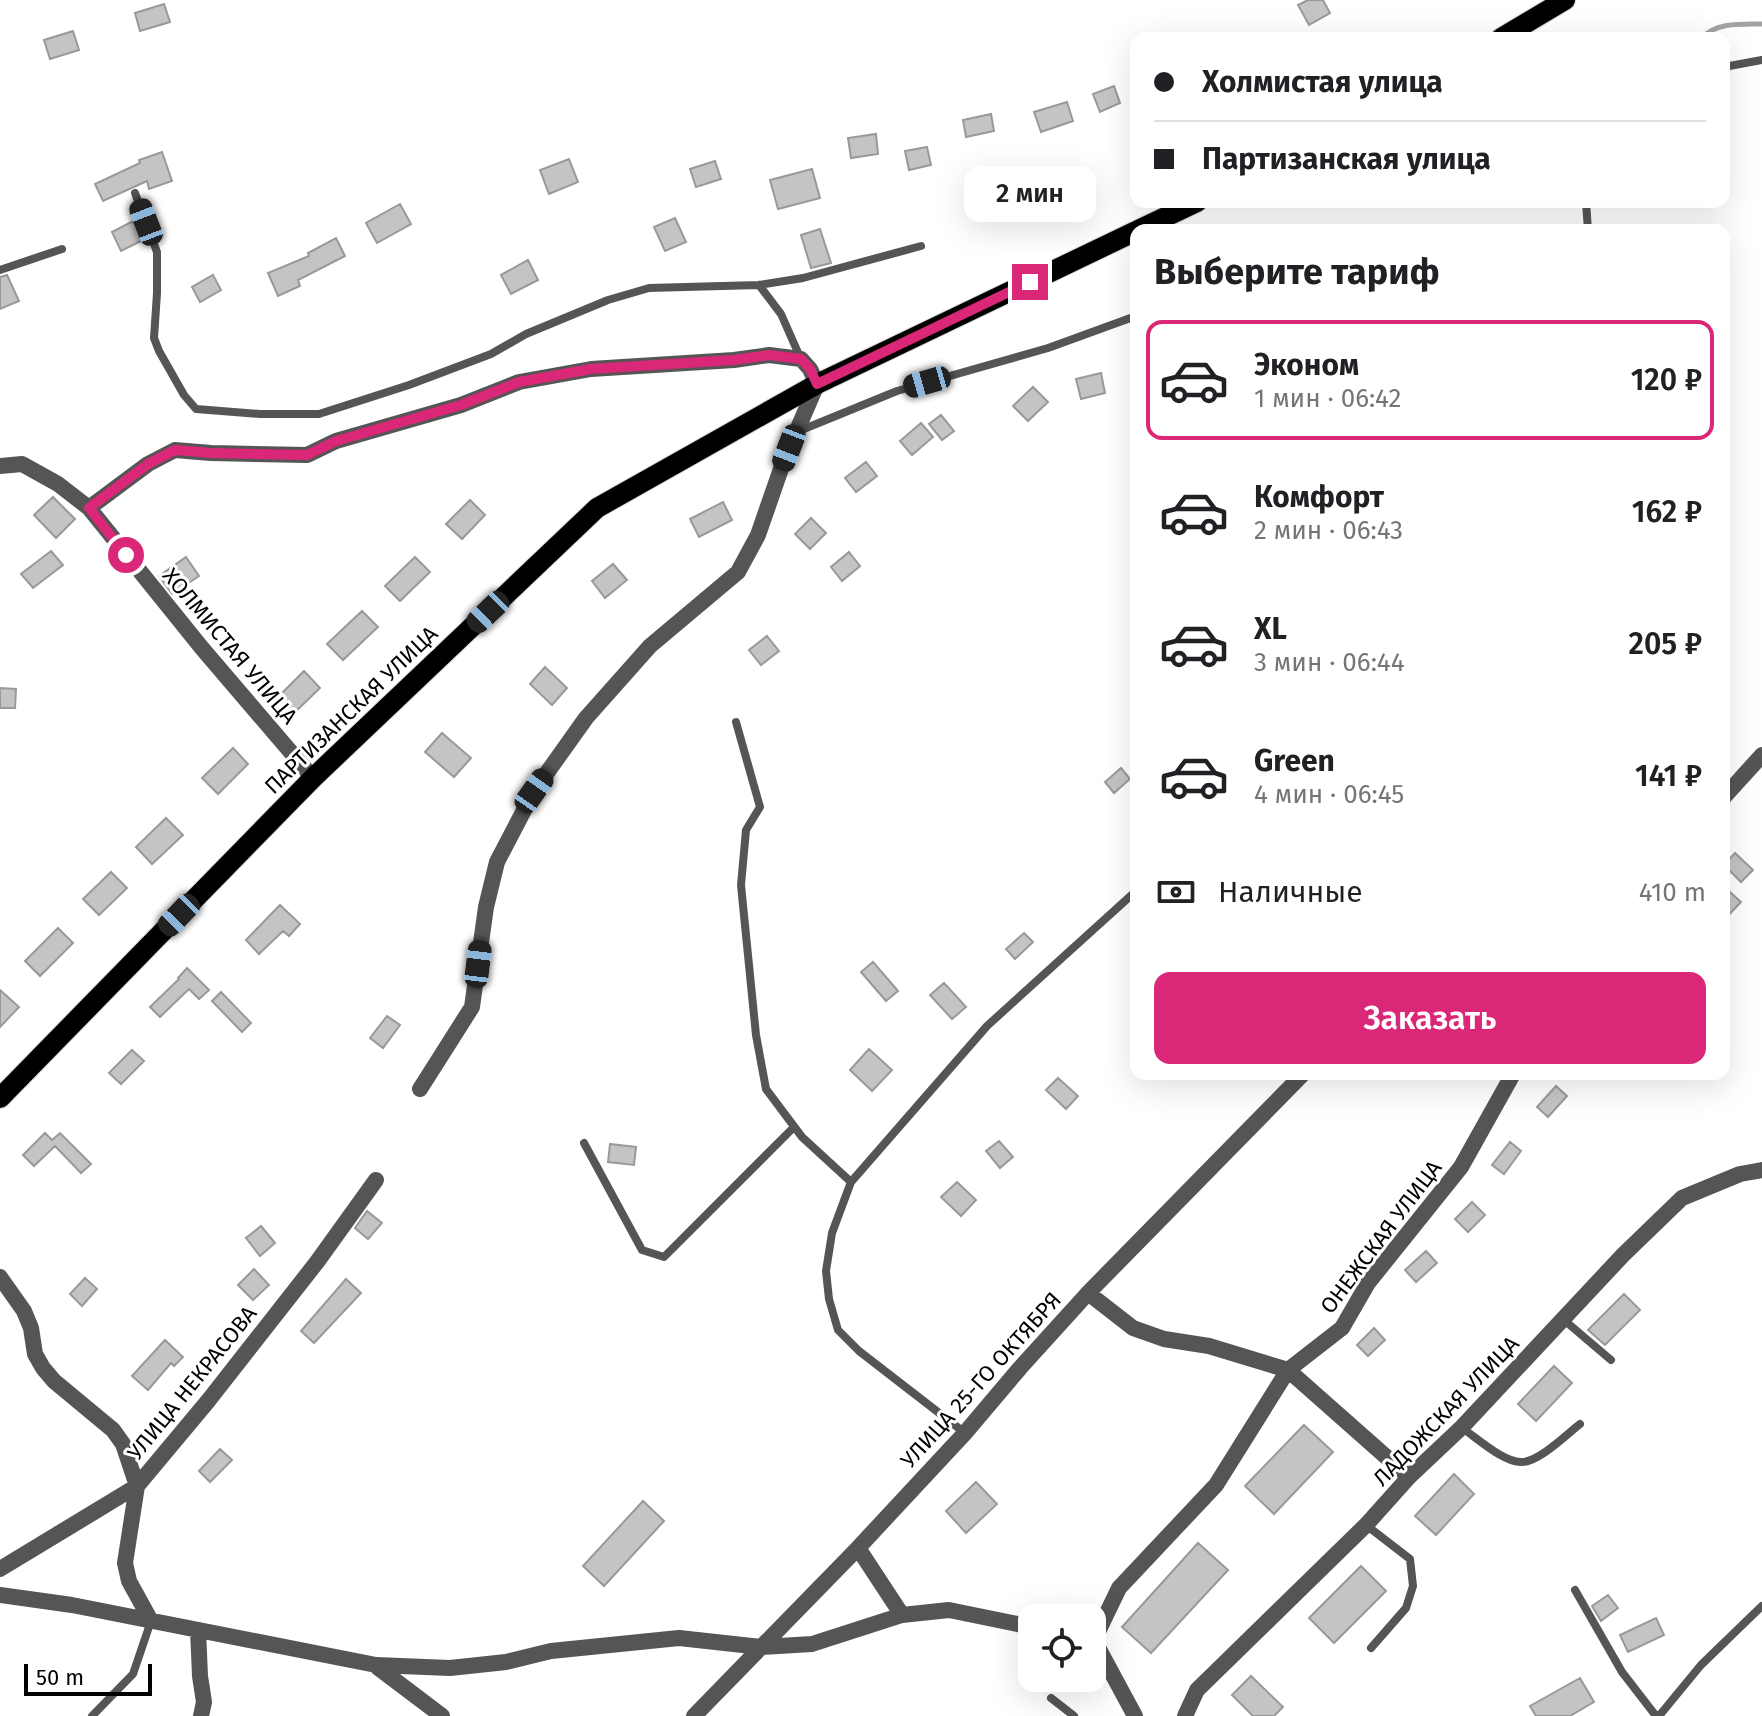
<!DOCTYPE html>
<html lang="ru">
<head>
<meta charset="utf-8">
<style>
	body { margin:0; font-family:"Fira Sans",sans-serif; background:#f6f6f6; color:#202124; height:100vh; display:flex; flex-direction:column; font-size:30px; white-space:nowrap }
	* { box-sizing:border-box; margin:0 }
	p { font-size:26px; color:#757577 }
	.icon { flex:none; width:44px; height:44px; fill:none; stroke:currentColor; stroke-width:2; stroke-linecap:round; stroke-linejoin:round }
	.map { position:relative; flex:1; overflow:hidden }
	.details { position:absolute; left:1130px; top:224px; width:600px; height:856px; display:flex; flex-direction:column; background:#fff; border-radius:16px; box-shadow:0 8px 32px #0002 }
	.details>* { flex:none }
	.top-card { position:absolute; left:1130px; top:32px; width:600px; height:176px; border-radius:16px; box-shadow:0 8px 32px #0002; display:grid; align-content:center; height:176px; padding:0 24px; background:#fff }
	.buttons { position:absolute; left:1018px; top:1604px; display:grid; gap:16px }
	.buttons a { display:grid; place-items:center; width:88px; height:88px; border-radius:16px; background:#fff; box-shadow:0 8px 32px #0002; font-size:40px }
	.scale { position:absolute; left:24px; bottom:20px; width:128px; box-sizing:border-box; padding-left:8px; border:4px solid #000; border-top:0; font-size:22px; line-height:28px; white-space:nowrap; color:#000; -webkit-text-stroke:6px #fff; paint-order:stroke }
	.end { position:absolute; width:36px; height:36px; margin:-18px; border:10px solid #db2777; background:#fff; box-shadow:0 0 0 4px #fff }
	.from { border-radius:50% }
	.bubble { position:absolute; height:56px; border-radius:16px; background:#fff; box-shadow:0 8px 32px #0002; font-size:26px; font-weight:600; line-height:56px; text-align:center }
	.car { position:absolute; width:24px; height:48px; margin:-24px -12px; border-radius:10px; box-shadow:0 0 6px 2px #0007; background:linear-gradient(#222 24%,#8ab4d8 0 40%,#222 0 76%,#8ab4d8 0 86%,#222 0) }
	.top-card b { display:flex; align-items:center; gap:28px; height:76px; font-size:30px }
	.top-card b+b { border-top:2px solid #e0e0e0 }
	.top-card i { width:20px; height:20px; background:#202124 }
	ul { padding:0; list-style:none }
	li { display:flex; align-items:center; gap:24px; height:120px; margin:0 16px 12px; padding:0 8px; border:4px solid transparent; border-radius:16px }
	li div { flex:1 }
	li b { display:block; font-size:30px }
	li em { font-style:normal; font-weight:600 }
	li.on { border-color:#db2777 }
	li>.icon { width:72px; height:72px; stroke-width:1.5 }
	h2 { padding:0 24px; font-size:36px; line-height:96px }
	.pay { display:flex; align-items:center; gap:20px; height:88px; padding:0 24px; font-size:30px }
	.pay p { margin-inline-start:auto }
	.action { display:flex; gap:16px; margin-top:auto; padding:16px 24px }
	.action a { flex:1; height:92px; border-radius:16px; background:#db2777; color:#fff; font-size:32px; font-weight:600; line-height:92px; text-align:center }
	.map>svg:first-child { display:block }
</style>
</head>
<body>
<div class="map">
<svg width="1762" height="1716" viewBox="0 0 1762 1716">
	<rect width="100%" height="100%" fill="#fff"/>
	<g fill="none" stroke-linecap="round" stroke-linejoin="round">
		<path stroke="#a3a3a3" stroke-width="5" d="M 1702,38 C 1716,22 1742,24 1762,24"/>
	</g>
	<path fill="#c4c4c4" stroke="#999" stroke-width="2" d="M 1308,0 L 1323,0 L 1330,13 L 1309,25 L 1298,5 Z
		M 164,4 L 170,22 L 140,31 L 135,13 Z
		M 73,31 L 79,50 L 50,59 L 44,40 Z
		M 1114,86 L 1120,103 L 1100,112 L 1093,94 Z
		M 1067,102 L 1073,121 L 1041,132 L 1034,112 Z
		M 991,114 L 994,131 L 966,137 L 963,120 Z
		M 876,134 L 878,154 L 851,158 L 848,138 Z
		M 927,147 L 931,165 L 909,170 L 905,151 Z
		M 162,152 L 172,181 L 149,189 L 147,181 L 103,201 L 95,184 L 140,163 L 139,160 Z
		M 569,159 L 578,182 L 549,194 L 540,170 Z
		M 715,161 L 721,179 L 696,187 L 690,169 Z
		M 812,169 L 820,198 L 778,209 L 770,180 Z
		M 400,204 L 411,224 L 377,243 L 366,223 Z
		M 675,218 L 686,242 L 665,251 L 654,227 Z
		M 133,221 L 143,240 L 121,251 L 112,232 Z
		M 820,229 L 831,263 L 811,268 L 801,235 Z
		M 336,238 L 345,256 L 298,280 L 300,286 L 278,296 L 268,273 L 309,256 L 308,253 Z
		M 528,260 L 538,280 L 511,294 L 501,275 Z
		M 7,275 L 19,301 L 0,309 L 0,277 Z
		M 213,275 L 221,290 L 200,302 L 192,287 Z
		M 1101,373 L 1105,393 L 1081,399 L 1076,379 Z
		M 1033,387 L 1048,402 L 1028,421 L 1013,406 Z
		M 941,415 L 954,431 L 942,440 L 929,424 Z
		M 921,423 L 933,437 L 912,455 L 900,441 Z
		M 866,462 L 877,476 L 856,492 L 845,478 Z
		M 53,497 L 75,519 L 56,538 L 34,515 Z
		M 470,500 L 485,515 L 462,539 L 446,524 Z
		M 723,502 L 732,520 L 699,537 L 690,519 Z
		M 811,518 L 826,533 L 810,549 L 795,534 Z
		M 51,551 L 63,565 L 33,588 L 21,574 Z
		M 849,552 L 860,566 L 842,581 L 831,567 Z
		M 186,557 L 199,576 L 172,594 L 159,576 Z
		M 415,557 L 430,572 L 400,601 L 385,586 Z
		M 613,564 L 627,580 L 605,598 L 592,581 Z
		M 362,611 L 378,627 L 343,660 L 327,644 Z
		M 767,636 L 779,651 L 761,665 L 749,650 Z
		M 545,667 L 567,688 L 552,705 L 530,684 Z
		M 304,671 L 320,688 L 291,716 L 275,700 Z
		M 0,688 L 16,689 L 15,708 L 0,708 Z
		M 442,733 L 471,758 L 454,777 L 425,752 Z
		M 233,748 L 248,764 L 218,794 L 202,778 Z
		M 1121,768 L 1130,779 L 1114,793 L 1105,782 Z
		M 166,818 L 183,835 L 152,864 L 136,847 Z
		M 1735,853 L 1753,870 L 1741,882 L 1724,865 Z
		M 111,872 L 127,888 L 99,915 L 83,899 Z
		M 1730,892 L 1741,902 L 1724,920 L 1724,899 Z
		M 280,905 L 300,924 L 289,936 L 283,931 L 259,954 L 246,940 Z
		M 58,928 L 73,943 L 40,976 L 25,961 Z
		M 1024,933 L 1033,942 L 1015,959 L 1006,949 Z
		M 873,962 L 898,991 L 886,1001 L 861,972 Z
		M 187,968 L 209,990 L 199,999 L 189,989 L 160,1017 L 150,1007 L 179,979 L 178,978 Z
		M 944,983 L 966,1007 L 952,1019 L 930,995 Z
		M 0,990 L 19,1007 L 0,1027 Z
		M 221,992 L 251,1023 L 242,1032 L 212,1001 Z
		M 387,1016 L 400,1025 L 383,1048 L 370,1038 Z
		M 869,1049 L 892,1070 L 872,1091 L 850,1070 Z
		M 132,1050 L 144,1061 L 121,1084 L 109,1073 Z
		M 1058,1078 L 1078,1096 L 1066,1109 L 1046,1090 Z
		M 1556,1086 L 1567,1096 L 1548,1117 L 1537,1107 Z
		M 45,1133 L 52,1140 L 60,1133 L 91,1164 L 81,1173 L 55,1146 L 34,1166 L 23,1155 Z
		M 999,1141 L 1013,1157 L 1000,1168 L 986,1151 Z
		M 1510,1142 L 1521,1151 L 1504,1174 L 1492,1165 Z
		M 610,1144 L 636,1147 L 634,1165 L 608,1162 Z
		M 957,1182 L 976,1200 L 961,1216 L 941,1197 Z
		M 1472,1202 L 1485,1215 L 1468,1232 L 1455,1219 Z
		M 367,1211 L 382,1223 L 368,1239 L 355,1228 Z
		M 261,1226 L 275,1243 L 260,1256 L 246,1238 Z
		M 1426,1251 L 1437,1263 L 1416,1282 L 1405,1270 Z
		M 254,1269 L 269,1285 L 253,1300 L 238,1285 Z
		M 85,1278 L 97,1289 L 82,1306 L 70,1294 Z
		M 346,1279 L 361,1293 L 314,1343 L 301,1331 Z
		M 1624,1294 L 1640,1310 L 1605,1345 L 1588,1330 Z
		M 1374,1328 L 1385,1340 L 1368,1356 L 1357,1345 Z
		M 165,1340 L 183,1357 L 174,1366 L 171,1363 L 148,1390 L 132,1376 Z
		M 1554,1366 L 1572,1383 L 1536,1421 L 1518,1404 Z
		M 1304,1425 L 1333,1452 L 1274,1514 L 1245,1486 Z
		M 220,1449 L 232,1460 L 210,1482 L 199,1471 Z
		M 1454,1474 L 1474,1494 L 1436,1535 L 1415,1516 Z
		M 976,1482 L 997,1504 L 966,1533 L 946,1511 Z
		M 643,1501 L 664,1521 L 604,1586 L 583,1566 Z
		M 1198,1543 L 1228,1570 L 1151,1653 L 1122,1627 Z
		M 1361,1566 L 1386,1591 L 1334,1643 L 1309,1618 Z
		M 1608,1595 L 1618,1608 L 1601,1621 L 1592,1606 Z
		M 1656,1618 L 1664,1635 L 1628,1652 L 1620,1635 Z
		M 1251,1676 L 1283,1707 L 1274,1716 L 1253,1716 L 1232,1695 Z
		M 1580,1678 L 1594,1702 L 1570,1716 L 1536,1716 L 1530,1706 Z"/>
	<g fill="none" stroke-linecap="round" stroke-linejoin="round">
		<g stroke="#dbdbdb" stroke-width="22">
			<path id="primary" d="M 1501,38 L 1565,0
				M 1138,230 L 1197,202
				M 0,1098 L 313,778 L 597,508 L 817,384 L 1136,231"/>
		</g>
		<path stroke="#555" stroke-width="8" d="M 1724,67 L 1762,60
			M 135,193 L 157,252 L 157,293 L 154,338 L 159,351 L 184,395 L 196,409 L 260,414 L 319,414 L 409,385 L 491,354 L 526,334 L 608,300 L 649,288 L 759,285 L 803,278 L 921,246
			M 1586,202 L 1588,230
			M 0,270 L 62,249
			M 759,285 L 781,314 L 800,357
			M 799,431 L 897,391 L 1048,348 L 1136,316
			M 736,722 L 760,807 L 746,830 L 741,885 L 756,1035 L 766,1089 L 802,1137 L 851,1182 L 832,1233 L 826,1271 L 829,1299 L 838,1330 L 859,1351 L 965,1433
			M 584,1143 L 642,1250 L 664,1257 L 794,1127
			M 851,1182 L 987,1026 L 1136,891
			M 1564,1320 L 1611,1360
			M 1462,1428 C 1477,1438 1504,1463 1522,1462 C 1539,1462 1567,1434 1580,1424
			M 1366,1525 L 1410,1559 L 1413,1586 L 1406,1608 L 1371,1648
			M 1575,1590 L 1622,1672 L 1656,1716
			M 1051,1698 L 1074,1716
			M 92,1716 L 133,1674 L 151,1621
			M 1659,1716 L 1701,1665 L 1762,1606"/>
		<path stroke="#555" stroke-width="16" d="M 0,466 L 22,464 L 58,484 L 89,508 L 201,647 L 313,778
			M 89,508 L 148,464 L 175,450 L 211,453 L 307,455 L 336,441 L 461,405 L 519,382 L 591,369 L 734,360 L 769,355 L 801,359 L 810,369 L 817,384 L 783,463 L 758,535 L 738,572 L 650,646 L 586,718 L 534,791 L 497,862 L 486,907 L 472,1007 L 420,1089
			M 1724,797 L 1762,755
			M 0,1277 L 24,1311 L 31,1328 L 35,1354 L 43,1368 L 54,1381 L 113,1430 L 123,1444 L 137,1486 L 125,1563 L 129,1581 L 151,1621
			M 1088,1293 L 1133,1328 L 1164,1339 L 1209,1346 L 1288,1370 L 1409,1477
			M 858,1548 L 902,1615
			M 0,1569 L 137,1486 L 208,1401 L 317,1262 L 376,1180
			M 0,1595 L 72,1605 L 376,1665 L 450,1668 L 506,1662 L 551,1651 L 679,1638 L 761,1647 L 812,1644 L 902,1615 L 949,1610 L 1032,1627
			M 198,1630 L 200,1676 L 204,1702 L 201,1716
			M 1092,1639 L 1094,1640 L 1135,1716
			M 1094,1640 L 1119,1588 L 1216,1485 L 1288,1370 L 1342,1328 L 1368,1283 L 1461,1167 L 1513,1074
			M 376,1666 L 442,1716
			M 694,1716 L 858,1548 L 965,1433 L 1020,1368 L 1088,1293 L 1303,1074
			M 1185,1716 L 1197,1690 L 1366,1525 L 1409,1477 L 1462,1427 L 1623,1255 L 1682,1198 L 1740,1174 L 1762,1170"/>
		<use href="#primary" stroke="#000" stroke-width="20"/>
	</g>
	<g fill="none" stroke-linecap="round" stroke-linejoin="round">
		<path stroke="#db2777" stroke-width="10" d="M 126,555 L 89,508 L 148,464 L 175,450 L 211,453 L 307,455 L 336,441 L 461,405 L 519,382 L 591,369 L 734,360 L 769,355 L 801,359 L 810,369 L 817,384 L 1030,282"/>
	</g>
	<g text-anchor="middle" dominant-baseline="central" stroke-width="6" stroke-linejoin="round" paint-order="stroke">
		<g font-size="22" fill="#000" stroke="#fff">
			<text transform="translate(230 646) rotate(50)">ХОЛМИСТАЯ УЛИЦА</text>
			<text transform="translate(351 710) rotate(-44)">ПАРТИЗАНСКАЯ УЛИЦА</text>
			<text transform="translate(1381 1237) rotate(-53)">ОНЕЖСКАЯ УЛИЦА</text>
			<text transform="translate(981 1380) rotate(-48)">УЛИЦА 25-ГО ОКТЯБРЯ</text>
			<text transform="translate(192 1383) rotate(-51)">УЛИЦА НЕКРАСОВА</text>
			<text transform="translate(1446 1411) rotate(-46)">ЛАДОЖСКАЯ УЛИЦА</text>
		</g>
	</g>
</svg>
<div class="buttons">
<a><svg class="icon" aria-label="locate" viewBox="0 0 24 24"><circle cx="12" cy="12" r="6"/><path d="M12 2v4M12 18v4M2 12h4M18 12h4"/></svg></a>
</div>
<div class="scale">50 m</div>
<i class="end from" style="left:126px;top:555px"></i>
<i class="end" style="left:1030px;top:282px"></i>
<div class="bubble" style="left:964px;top:166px;width:132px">2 мин</div>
<i class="car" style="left:146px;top:222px;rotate:339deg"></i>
<i class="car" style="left:927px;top:382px;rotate:254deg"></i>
<i class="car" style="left:789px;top:448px;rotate:201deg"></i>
<i class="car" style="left:488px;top:612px;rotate:226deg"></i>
<i class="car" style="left:534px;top:791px;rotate:35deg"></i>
<i class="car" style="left:179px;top:915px;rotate:224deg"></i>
<i class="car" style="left:478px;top:964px;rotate:7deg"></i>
<div class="top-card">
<b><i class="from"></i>Холмистая улица</b>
<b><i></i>Партизанская улица</b>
</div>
<section class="details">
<h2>Выберите тариф</h2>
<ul>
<li class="on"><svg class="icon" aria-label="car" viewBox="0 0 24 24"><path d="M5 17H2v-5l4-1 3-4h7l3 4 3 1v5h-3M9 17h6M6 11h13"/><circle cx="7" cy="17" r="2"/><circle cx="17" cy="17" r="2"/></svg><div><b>Эконом</b><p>1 мин · 06:42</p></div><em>120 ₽</em></li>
<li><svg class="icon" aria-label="car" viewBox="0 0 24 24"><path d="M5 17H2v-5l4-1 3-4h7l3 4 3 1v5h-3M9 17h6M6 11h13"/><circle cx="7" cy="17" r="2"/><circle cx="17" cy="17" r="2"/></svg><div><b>Комфорт</b><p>2 мин · 06:43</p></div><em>162 ₽</em></li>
<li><svg class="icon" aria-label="car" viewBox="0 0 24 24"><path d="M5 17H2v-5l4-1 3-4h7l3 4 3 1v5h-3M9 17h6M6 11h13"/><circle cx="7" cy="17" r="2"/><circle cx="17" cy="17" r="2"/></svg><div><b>XL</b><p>3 мин · 06:44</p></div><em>205 ₽</em></li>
<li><svg class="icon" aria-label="car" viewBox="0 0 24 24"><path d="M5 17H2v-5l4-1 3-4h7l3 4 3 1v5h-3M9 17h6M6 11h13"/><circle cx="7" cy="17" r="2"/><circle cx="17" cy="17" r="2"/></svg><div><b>Green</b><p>4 мин · 06:45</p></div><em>141 ₽</em></li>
</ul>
<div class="pay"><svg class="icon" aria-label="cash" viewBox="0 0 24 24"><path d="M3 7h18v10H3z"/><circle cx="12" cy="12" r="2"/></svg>Наличные<p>410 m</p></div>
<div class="action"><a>Заказать</a></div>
</section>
</div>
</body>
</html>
